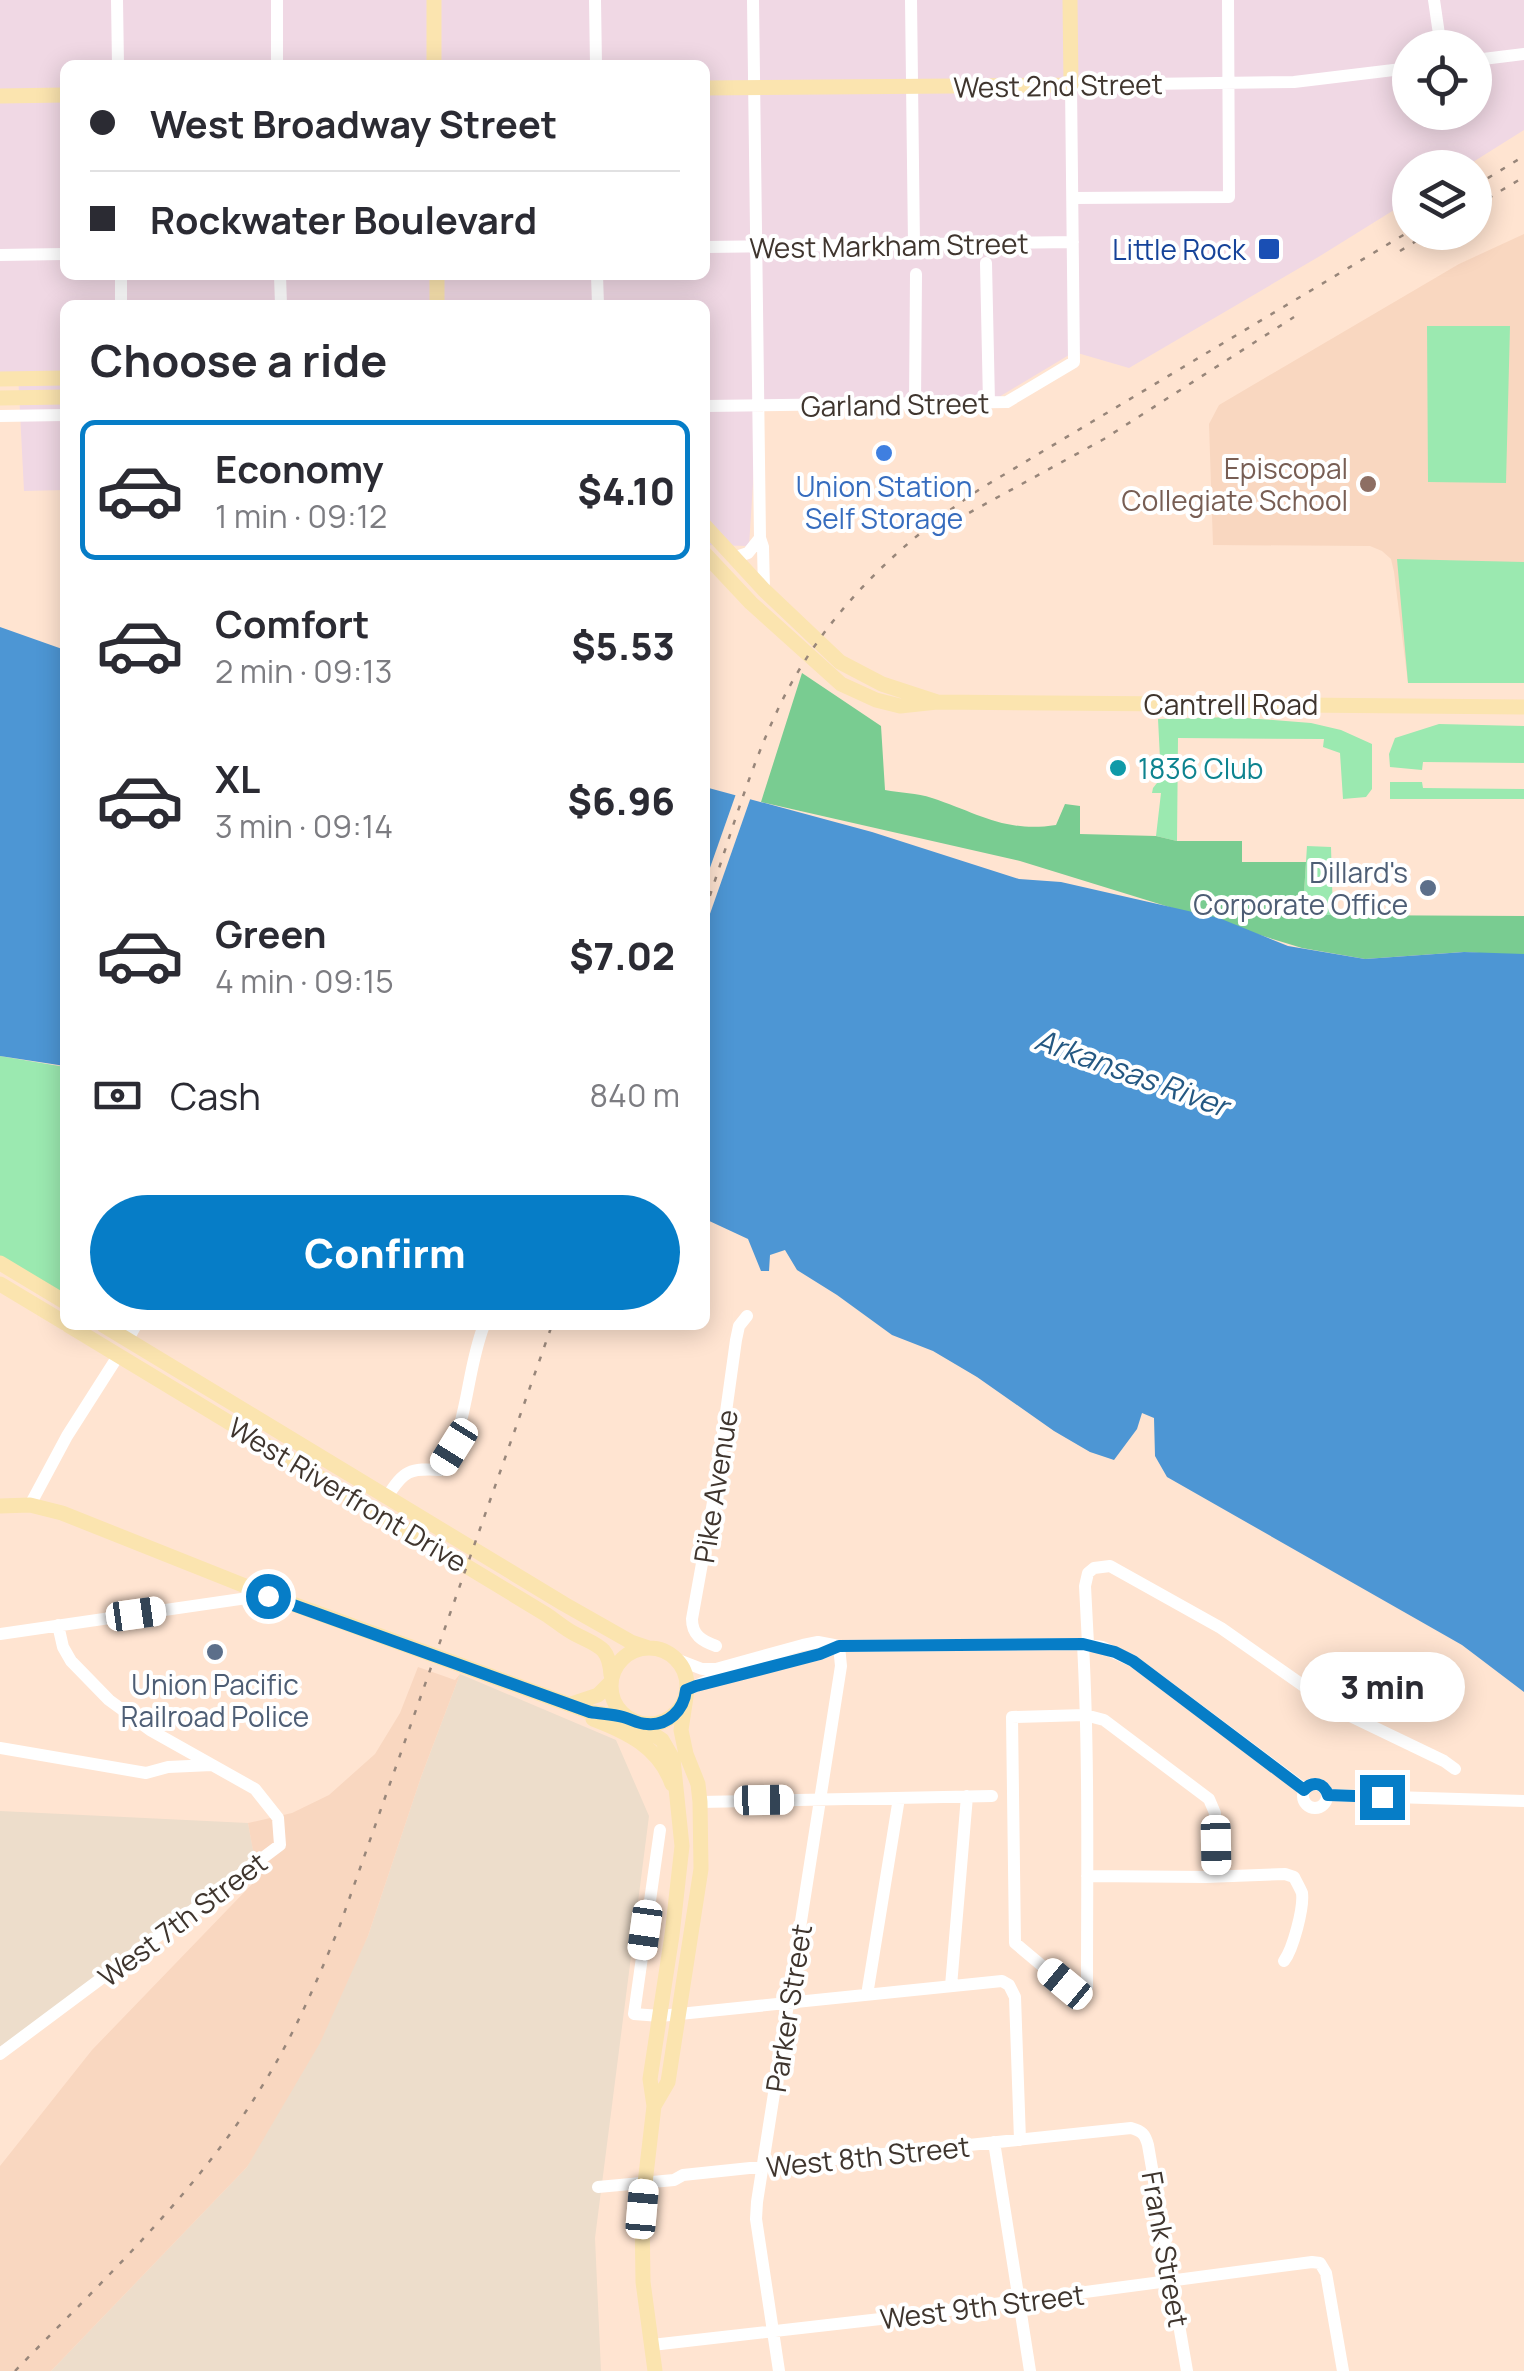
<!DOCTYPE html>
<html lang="en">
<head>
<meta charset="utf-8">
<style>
	body { margin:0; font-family:Manrope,sans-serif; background:#f2f2f3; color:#2b2b33; height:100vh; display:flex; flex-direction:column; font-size:38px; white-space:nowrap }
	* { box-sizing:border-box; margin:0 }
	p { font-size:32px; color:#7c7c81 }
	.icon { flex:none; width:55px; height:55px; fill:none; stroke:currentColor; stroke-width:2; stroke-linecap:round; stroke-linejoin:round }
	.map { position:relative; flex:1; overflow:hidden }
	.details { position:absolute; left:60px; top:300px; width:650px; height:1030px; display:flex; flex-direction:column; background:#fff; border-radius:15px; box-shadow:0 5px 25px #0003 }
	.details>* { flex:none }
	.top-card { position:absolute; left:60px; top:60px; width:650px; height:220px; border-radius:15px; box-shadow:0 5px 25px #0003; display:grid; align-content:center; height:220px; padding:0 30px; background:#fff }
	.fabs { position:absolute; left:1392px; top:30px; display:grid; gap:20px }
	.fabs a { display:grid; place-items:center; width:100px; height:100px; border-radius:50%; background:#fff; box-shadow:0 5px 25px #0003; font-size:50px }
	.end { position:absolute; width:45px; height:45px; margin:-22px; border:12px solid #067dc7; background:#fff; box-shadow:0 0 0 5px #fff }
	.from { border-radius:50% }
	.bubble { position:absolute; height:70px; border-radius:35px; background:#fff; box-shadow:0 5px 25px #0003; font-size:32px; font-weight:800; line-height:70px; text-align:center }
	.car { position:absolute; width:30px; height:60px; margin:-30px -15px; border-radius:12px; box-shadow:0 0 8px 2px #0007; background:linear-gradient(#fff 24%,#345 0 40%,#fff 0 76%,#345 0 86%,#fff 0) }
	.top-card b { display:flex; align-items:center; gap:35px; height:95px; font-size:38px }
	.top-card b+b { border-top:2px solid #e1e1e2 }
	.top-card i { width:25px; height:25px; background:#2b2b33 }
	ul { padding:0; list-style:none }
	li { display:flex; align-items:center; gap:30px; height:140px; margin:0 20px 15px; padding:0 10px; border:5px solid transparent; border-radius:15px }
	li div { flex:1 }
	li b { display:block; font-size:38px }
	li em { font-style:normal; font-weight:800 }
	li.active { border-color:#067dc7 }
	li>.icon { width:90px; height:90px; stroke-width:1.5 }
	h2 { padding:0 30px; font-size:45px; line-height:120px }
	.pay { display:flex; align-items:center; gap:25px; height:110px; padding:0 30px; font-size:38px }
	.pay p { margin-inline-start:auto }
	.cta { display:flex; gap:20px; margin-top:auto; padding:20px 30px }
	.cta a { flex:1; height:115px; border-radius:60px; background:#067dc7; color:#fff; font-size:40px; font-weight:800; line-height:115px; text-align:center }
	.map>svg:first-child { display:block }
</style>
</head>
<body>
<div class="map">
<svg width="1524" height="2371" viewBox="0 0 1524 2371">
	<rect width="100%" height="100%" fill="#ffe4d1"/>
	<path fill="#f0d8e4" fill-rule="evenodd" d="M 0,0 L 1524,0 L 1524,130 L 1465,167 L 1410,168 L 1410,200 L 1320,256 L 1129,368 L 1074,352 L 989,403 L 758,405 L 749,546 L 705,545 L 705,305 L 65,305 L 65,490 L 24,491 L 18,373 L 0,374 ZM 1410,48 L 1475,48 L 1475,112 L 1410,112 ZM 65,65 L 705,65 L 705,275 L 65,275 Z"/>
	<path fill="#edddcb" d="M 460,1674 L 616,1740 L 649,1816 L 595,2238 L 601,2371 L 51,2371 L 247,2167 L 368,1936 L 421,1777 Z
		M 0,1811 L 248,1823 L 255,1860 L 0,2047 Z"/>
	<path fill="#f9d7c0" d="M 1524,234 L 1524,682 L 1408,683 L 1394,572 L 1391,559 L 1382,551 L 1370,546 L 1213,545 L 1209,424 L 1219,405 L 1459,264 Z
		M 418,1667 L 455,1680 L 460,1674 L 421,1777 L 368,1936 L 320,2043 L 247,2167 L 51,2371 L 0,2371 L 0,2166 L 92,2050 L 258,1878 L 248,1823 L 292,1813 L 329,1795 L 375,1754 L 400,1713 Z"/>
	<path fill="#9be9b0" d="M 1427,326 L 1510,326 L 1506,483 L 1428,482 Z
		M 1397,559 L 1524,562 L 1524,683 L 1408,683 Z
		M 1234,717 L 1311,723 L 1341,730 L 1372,744 L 1372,789 L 1366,797 L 1343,799 L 1340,753 L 1323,747 L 1324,739 L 1178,738 L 1177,841 L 1156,836 L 1161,793 L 1152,793 L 1153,788 L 1161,778 L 1158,719 Z
		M 1439,724 L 1524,726 L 1524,763 L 1423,762 L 1422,770 L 1390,767 L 1389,754 L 1395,738 Z
		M 1390,782 L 1422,782 L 1423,788 L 1524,789 L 1524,799 L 1390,799 Z
		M 1307,846 L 1331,847 L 1333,915 L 1327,915 L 1304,893 Z
		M 0,1056 L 65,1067 L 65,1301 L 0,1262 Z"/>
	<path fill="#79cc91" d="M 802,673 L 881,726 L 885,790 C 900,793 917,793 932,798 C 978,813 1005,833 1056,825 L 1065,804 L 1080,806 L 1080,834 L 1156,836 L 1177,841 L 1242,841 L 1242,862 L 1306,862 L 1304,893 L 1327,915 L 1524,916 L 1524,956 L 1464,952 L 1365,959 L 1302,948 L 1020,861 L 761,802 Z"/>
	<path fill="#4d96d4" d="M 0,627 L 65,650 L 65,1066 L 0,1056 Z
		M 705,787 L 872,832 L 1019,879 L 1061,882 L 1219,918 L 1288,946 L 1365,959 L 1464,952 L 1524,954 L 1524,1692 L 1462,1645 L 1167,1477 L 1155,1456 L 1154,1418 L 1142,1413 L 1137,1429 L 1114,1460 L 1090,1452 L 1054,1431 L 977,1377 L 933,1351 L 892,1335 L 837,1295 L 797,1270 L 785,1250 L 770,1255 L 769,1271 L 761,1271 L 748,1239 L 705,1219 Z"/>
	<path fill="#ffe4d1" d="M 737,791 L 752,794 L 705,928 L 705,882 Z"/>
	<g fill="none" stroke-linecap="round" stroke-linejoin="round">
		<path stroke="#fff" stroke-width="12" d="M 117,0 L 118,65
			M 277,0 L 277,65
			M 595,0 L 596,65
			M 753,0 L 760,538 L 763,547 L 764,590
			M 911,0 L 914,245
			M 1434,0 L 1441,48
			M 1475,60 L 1524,54
			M 1073,198 L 1229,197 L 1228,0
			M 705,247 L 1073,242
			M 0,255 L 65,254
			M 986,263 L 989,403
			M 121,275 L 121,305
			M 280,275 L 281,305
			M 597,275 L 598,305
			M 915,404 L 916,274
			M 705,406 L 1007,402 L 1074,362 L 1071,85 L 1294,82 L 1410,68
			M 0,416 L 65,415
			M 733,558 L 748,553 L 760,538
			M 128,1339 L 136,1325
			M 387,1497 C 404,1470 410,1468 441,1470 C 470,1421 465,1375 484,1325
			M 30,1505 L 67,1436 L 118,1356
			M 0,1634 L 268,1595
			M 1083,1644 C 1089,1758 1087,1873 1087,1987 L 1065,1985 L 1015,1943 L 1012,1717 L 1085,1715 L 1104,1720 L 1209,1799 L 1215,1813 L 1216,1876
			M 1088,1644 L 1085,1586 L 1088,1573 L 1094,1568 L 1110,1566 L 1221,1628 L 1338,1710 L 1444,1761 L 1455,1769
			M 716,1646 C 702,1641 692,1635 692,1619 L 715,1491 L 736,1340 L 739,1326 L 747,1316
			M 676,1659 L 702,1669 L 716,1669 L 803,1645 L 818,1642 L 839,1646 L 1083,1644 L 1102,1647 L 1133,1661 L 1304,1789
			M 687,1690 L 709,1680 L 820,1654 L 837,1647
			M 0,1748 L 146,1773 L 168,1767 L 212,1765
			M1303 1796a12 12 0 1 1 24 0a12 12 0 1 1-24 0Z
			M 1328,1795 L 1524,1801
			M 700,1802 L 992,1796
			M 660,1830 L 634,2014 L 660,2016 L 1002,1981 L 1009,1985 L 1015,1997 L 1020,2140
			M 1087,1876 L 1206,1877 L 1285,1874 L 1294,1877 C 1295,1879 1301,1890 1302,1893 C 1304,1908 1293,1949 1284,1961
			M 951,1986 L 967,1796
			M 867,1995 L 899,1798
			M 0,2054 L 280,1845 L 278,1818 L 255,1789 L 150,1730 L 109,1700 L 71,1661 L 63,1647 L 58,1625
			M 994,2142 L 1030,2371
			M 598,2187 L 674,2180 L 683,2175 L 1131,2128 C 1142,2131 1145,2134 1148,2145 L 1187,2371
			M 652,2345 L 889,2318 L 1312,2262 L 1320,2263 L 1326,2273 L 1343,2371
			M 779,2371 L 756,2219 L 757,2202 L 841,1666 L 839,1646"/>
		<path stroke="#fbe4af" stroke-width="15" d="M 434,0 L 434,65
			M 705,88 L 1071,85 L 1070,0
			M 0,96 L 65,95
			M 437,275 L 437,305
			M 0,379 L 65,378
			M 0,398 L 65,397
			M 705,526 L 764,590 L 840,662 L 882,684 L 937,702
			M 705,554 L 751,603 L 841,684 L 876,700 L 900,706 L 937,702 L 1524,707
			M 0,1263 L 65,1302
			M 0,1284 L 65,1323
			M 68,1325 L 547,1615 C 556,1621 565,1629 575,1634 C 598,1646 609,1646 611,1675
			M 103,1325 L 564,1604 L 631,1642 L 649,1648
			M 0,1506 L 30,1505 L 62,1513 L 268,1595 L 590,1712 L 627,1718
			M611 1686a38 38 0 1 1 76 0a38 38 0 1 1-76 0Z
			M 571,1704 L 598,1695 L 610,1683
			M 593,1719 C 627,1732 659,1747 672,1784
			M 635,1722 L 662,1740 L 673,1759 L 682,1846 L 672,1935 L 650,2079 L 654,2106 L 642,2209 L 643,2282 L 655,2371
			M 654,2106 L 668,2082 L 701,1869 L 700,1802 L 698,1784 L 686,1754 L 681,1730 L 686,1697"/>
		<path stroke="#98867a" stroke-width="2.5" stroke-dasharray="5 10" stroke-linecap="butt" d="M 1475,186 L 1524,156
			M 1475,206 L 1524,177
			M 1400,251 L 1431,232
			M 956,520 L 1104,439 L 1294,317
			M 705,910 C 730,838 751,761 786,693 C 831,608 901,542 980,489 L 1410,231
			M 15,2371 C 103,2280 198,2192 264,2083 C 295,2033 318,1979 340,1925 L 552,1325"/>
	</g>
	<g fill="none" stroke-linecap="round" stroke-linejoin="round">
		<path stroke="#067dc7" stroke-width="12" d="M 268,1596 L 590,1712 C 601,1714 612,1714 623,1717 C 631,1719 638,1724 647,1724 C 668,1726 684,1710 686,1690 L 696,1686 L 820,1654 L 839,1646 L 1083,1644 L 1115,1652 L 1133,1661 L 1304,1790 C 1313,1780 1324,1783 1328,1795 L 1382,1797"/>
	</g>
	<rect fill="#1a4fb4" stroke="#fff" stroke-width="4" x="1257" y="237" width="24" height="24" rx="5"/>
	<circle fill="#3f7fe0" stroke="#fff" stroke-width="4" cx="884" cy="453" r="10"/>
	<circle fill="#8d6e63" stroke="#fff" stroke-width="4" cx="1368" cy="484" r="10"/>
	<circle fill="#0f9aa8" stroke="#fff" stroke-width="4" cx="1118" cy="768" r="10"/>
	<g fill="#5c6f8a" stroke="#fff" stroke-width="4">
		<circle cx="1428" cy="888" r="10"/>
		<circle cx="215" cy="1652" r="10"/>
	</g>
	<g text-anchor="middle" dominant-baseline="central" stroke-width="8" stroke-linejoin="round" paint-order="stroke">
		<g font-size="28" fill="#3f352e" stroke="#fff">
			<text transform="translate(1058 85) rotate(-1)">West 2nd Street</text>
			<text transform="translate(889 245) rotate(-1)">West Markham Street</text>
			<text transform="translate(895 404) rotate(-1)">Garland Street</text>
			<text x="1231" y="704">Cantrell Road</text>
			<text transform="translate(715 1486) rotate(-81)">Pike Avenue</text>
			<text transform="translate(348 1494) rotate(31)">West Riverfront Drive</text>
			<text transform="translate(182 1919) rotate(-37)">West 7th Street</text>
			<text transform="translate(788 2008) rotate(-81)">Parker Street</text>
			<text transform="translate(868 2156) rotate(-6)">West 8th Street</text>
			<text transform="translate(1166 2249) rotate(80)">Frank Street</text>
			<text transform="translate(982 2306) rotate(-7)">West 9th Street</text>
		</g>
		<g font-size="28" fill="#164399" stroke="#fff" text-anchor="end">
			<text x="1246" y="249">Little Rock</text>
		</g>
		<g font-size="28" fill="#785e54" stroke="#fff" text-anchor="end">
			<text x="1348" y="468">Episcopal<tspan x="1348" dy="32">Collegiate School</tspan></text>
		</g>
		<g font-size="28" fill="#366cbe" stroke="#fff">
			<text x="884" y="486">Union Station<tspan x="884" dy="32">Self Storage</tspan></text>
		</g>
		<g font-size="28" fill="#0d838f" stroke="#fff" text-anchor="start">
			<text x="1138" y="768">1836 Club</text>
		</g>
		<g font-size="28" fill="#4e5e75" stroke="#fff" text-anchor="end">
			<text x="1408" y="872">Dillard's<tspan x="1408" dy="32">Corporate Office</tspan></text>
			<text x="215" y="1684" text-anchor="middle">Union Pacific<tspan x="215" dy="32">Railroad Police</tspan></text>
		</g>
		<g font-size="30" font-style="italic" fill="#245882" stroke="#fff">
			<text transform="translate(1132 1072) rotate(20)">Arkansas River</text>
		</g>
	</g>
</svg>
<div class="fabs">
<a><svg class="icon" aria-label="locate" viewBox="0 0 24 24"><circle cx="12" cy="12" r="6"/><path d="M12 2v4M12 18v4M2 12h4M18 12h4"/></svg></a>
<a><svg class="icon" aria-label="layers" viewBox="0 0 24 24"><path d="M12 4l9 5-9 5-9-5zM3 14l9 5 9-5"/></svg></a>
</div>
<i class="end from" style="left:268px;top:1596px"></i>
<i class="end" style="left:1382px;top:1797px"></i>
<div class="bubble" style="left:1300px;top:1652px;width:165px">3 min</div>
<i class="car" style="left:454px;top:1447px;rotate:212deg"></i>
<i class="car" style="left:136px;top:1614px;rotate:82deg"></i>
<i class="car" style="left:764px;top:1800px;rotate:89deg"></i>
<i class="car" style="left:1216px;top:1845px;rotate:179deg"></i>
<i class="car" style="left:645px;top:1930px;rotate:188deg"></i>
<i class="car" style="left:1065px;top:1984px;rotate:310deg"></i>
<i class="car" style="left:642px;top:2209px;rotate:5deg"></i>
<div class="top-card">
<b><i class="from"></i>West Broadway Street</b>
<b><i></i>Rockwater Boulevard</b>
</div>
<section class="details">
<h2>Choose a ride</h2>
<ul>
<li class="active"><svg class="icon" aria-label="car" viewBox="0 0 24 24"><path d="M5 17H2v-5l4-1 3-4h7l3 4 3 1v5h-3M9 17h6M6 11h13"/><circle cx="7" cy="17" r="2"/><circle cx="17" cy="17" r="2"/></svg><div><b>Economy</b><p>1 min · 09:12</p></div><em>$4.10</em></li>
<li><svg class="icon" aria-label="car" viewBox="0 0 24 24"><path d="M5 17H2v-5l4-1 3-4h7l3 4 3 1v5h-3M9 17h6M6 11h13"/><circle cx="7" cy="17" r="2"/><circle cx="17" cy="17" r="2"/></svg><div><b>Comfort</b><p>2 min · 09:13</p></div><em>$5.53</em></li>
<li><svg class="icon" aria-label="car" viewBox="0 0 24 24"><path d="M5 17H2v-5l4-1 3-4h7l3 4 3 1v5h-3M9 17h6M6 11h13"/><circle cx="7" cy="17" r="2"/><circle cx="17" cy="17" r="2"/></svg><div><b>XL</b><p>3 min · 09:14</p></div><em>$6.96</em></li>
<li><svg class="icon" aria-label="car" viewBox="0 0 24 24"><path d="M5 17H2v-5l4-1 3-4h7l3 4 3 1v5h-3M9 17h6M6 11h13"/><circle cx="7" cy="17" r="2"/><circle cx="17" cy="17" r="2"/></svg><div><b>Green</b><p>4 min · 09:15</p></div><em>$7.02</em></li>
</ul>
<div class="pay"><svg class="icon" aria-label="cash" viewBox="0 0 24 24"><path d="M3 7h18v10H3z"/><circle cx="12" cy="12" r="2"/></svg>Cash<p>840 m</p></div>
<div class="cta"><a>Confirm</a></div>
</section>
</div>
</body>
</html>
